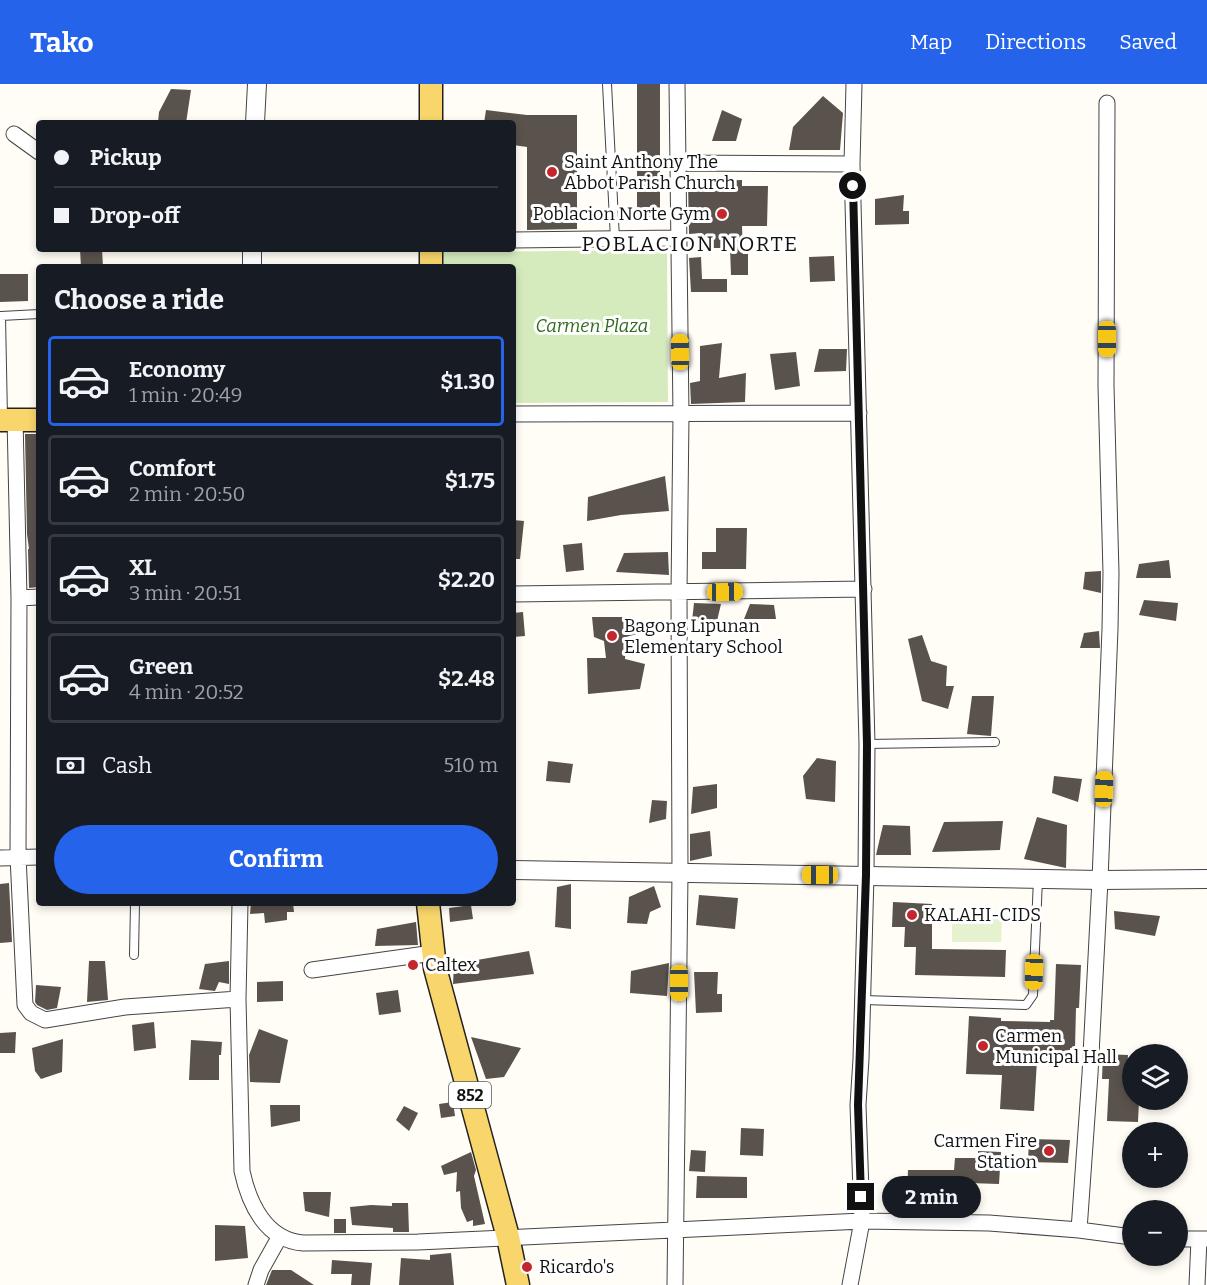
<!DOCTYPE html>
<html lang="en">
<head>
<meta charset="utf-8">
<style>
	body { margin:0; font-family:Bitter,serif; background:#20242c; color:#f1f3f6; height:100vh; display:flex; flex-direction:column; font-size:22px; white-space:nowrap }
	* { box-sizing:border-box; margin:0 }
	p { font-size:20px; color:#9ea1a6 }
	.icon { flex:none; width:33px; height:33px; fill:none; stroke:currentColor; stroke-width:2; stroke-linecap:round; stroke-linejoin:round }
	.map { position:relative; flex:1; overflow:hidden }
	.details { position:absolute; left:36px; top:180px; width:480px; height:642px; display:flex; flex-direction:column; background:#171b24; border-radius:6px; box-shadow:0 3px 9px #0003 }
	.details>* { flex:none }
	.hud { position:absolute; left:36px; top:36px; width:480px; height:132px; border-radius:6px; box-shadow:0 3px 9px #0003; display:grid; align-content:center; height:132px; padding:0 18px; background:#171b24 }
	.buttons { position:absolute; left:1122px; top:960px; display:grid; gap:12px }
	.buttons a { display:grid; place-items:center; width:66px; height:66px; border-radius:50%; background:#171b24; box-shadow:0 3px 9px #0003; font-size:30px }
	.end { position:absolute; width:27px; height:27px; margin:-14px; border:8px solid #111; background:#fff; box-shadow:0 0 0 3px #fff }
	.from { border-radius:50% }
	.bubble { position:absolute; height:42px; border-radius:21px; background:#171b24; box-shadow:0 3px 9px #0003; font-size:20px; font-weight:700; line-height:42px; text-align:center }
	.car { position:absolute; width:18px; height:36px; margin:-18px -9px; border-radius:8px; box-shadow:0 0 4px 2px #0007; background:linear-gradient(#f5c518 24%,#345 0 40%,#f5c518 0 76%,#345 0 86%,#f5c518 0) }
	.hud b { display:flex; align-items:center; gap:21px; height:57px; font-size:22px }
	.hud b+b { border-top:2px solid #363941 }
	.hud i { width:15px; height:15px; background:#f1f3f6 }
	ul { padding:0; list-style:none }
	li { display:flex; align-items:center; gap:18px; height:90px; margin:0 12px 9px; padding:0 6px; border:3px solid #363941; border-radius:6px }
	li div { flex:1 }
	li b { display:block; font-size:22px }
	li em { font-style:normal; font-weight:700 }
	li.selected { border-color:#2563eb }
	li>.icon { width:54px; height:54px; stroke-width:1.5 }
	h2 { padding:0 18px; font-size:27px; line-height:72px }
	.pay { display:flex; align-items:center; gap:15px; height:66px; padding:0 18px; font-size:22px }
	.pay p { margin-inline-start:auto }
	.button { display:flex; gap:12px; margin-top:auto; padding:12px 18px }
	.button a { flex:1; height:69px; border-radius:36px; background:#2563eb; color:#fff; font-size:24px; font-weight:700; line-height:69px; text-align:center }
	header { display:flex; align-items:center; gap:36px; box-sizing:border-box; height:84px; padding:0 30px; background:#2563eb; color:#fff }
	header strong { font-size:28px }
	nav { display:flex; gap:33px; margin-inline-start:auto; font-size:21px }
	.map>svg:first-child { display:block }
</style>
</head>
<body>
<header>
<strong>Tako</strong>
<nav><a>Map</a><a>Directions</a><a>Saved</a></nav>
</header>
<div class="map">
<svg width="1207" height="1201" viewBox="0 0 1207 1201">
	<rect width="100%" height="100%" fill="#fffdf5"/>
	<path fill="#d5ebbd" d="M 667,166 L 668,318 L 513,319 L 513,183 L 439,183 L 439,168 Z"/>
	<path fill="#e6f2cf" d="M 952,833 L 1002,833 L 1001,858 L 952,858 Z"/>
	<path fill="#5a524d" d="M 637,0 L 660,0 L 660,133 L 637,133 Z
		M 171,5 L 191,6 L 186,39 L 158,39 L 159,28 Z
		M 823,12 L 843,29 L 840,66 L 789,66 L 793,43 Z
		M 486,26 L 527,31 L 577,31 L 577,145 L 527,146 L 527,63 L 513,61 L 513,39 L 484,39 Z
		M 722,26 L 742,35 L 736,57 L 712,57 Z
		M 742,96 L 742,102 L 768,102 L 767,142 L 742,142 L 743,170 L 748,170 L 748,191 L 731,191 L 730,164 L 702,164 L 702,149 L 689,150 L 688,98 Z
		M 904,111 L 903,127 L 909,127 L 909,140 L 875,141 L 875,115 Z
		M 80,165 L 102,165 L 103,183 L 81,183 Z
		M 834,172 L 835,197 L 810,198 L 809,173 Z
		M 701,173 L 702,195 L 727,195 L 727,208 L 691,208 L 689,174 Z
		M 0,190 L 28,190 L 28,217 L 0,218 Z
		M 722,259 L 719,294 L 746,289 L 745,318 L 691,320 L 690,299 L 700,297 L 700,262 Z
		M 819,265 L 847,265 L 846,287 L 814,288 Z
		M 796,268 L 800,302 L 775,306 L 770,270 Z
		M 25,350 L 39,350 L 39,503 L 29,504 L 28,465 L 29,465 L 27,450 Z
		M 665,392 L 669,427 L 621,431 L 587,437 L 588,413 Z
		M 513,436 L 524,437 L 520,475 L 513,475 Z
		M 716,444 L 747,444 L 746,485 L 702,485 L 702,468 L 716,468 Z
		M 582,459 L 584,486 L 566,488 L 563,461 Z
		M 668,468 L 669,491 L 616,488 L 624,469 Z
		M 1169,476 L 1171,494 L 1136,494 L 1139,480 Z
		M 1101,487 L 1101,509 L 1083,505 L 1085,488 Z
		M 1144,516 L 1178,519 L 1176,537 L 1139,531 Z
		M 694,519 L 721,520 L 717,537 L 692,537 Z
		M 750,520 L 774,521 L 776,535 L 744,535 Z
		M 523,528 L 525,552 L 513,553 L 513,529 Z
		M 592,533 L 625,533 L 624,543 L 653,540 L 654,545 L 626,553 L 625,575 L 645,580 L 640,605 L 588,610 L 587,574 L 606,574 L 604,557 L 594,553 Z
		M 1099,547 L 1100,564 L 1080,564 L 1084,549 Z
		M 922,551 L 931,577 L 947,582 L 946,602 L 954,602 L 948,625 L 922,617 L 908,555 Z
		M 972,612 L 994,612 L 991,652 L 967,650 Z
		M 817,674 L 836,677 L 835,718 L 806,715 L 803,692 Z
		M 548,677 L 573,680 L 570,699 L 546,697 Z
		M 1054,692 L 1082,695 L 1078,718 L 1052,709 Z
		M 717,700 L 717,724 L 691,730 L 693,703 Z
		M 652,716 L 667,717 L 666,735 L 649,739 Z
		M 1037,733 L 1067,741 L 1066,784 L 1024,775 Z
		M 1003,737 L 1000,766 L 932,768 L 944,738 Z
		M 883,741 L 910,742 L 911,771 L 876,771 Z
		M 710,747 L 712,772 L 690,777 L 690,750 Z
		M 9,799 L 12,858 L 0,859 L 0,800 Z
		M 571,800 L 571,845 L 555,843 L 557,803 Z
		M 654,802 L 661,823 L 650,828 L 647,840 L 627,839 L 629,813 Z
		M 699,811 L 738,814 L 735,845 L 696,841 Z
		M 893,818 L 932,820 L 932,865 L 1006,866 L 1005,893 L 915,891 L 916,863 L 904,863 L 905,843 L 892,843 Z
		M 251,819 L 293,819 L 294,828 L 287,828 L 287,836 L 265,839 L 264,829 L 250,830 Z
		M 471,821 L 473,835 L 450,838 L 449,824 Z
		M 1114,827 L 1160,832 L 1155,852 L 1115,845 Z
		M 416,838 L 418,861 L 375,862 L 377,845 Z
		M 529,867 L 534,890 L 453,900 L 454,880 Z
		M 89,877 L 105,877 L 108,916 L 87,918 Z
		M 229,877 L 229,900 L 219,898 L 215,907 L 199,905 L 205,880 Z
		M 669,879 L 667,912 L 630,909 L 631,887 Z
		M 1056,880 L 1081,881 L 1079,924 L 1076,924 L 1075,964 L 1070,964 L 1070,976 L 1037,976 L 1034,1027 L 1000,1025 L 1002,991 L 966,990 L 969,932 L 1001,934 L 1001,937 L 1050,938 L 1050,936 L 1054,936 Z
		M 694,888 L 718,888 L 717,910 L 722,910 L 722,928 L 696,929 Z
		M 283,897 L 283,917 L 257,918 L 257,898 Z
		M 36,901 L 61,903 L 57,924 L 47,926 L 37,921 L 35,918 Z
		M 398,906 L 401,928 L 379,931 L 376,909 Z
		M 154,938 L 156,964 L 134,967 L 132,941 Z
		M 259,945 L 288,956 L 280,999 L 250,998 L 249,971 Z
		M 16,948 L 15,969 L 0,969 L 0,949 Z
		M 471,953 L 521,964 L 504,993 L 486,995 Z
		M 63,955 L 62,988 L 41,995 L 35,987 L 32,964 Z
		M 191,956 L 222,958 L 221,971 L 219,971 L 219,996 L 189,996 Z
		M 1103,970 L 1128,971 L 1126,1007 L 1132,1007 L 1132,1016 L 1139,1016 L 1138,1038 L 1107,1037 L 1109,995 L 1102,995 Z
		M 453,1018 L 455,1032 L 441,1034 L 439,1020 Z
		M 270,1021 L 300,1021 L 300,1037 L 271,1043 Z
		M 404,1022 L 418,1029 L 409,1047 L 396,1036 Z
		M 741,1044 L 764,1045 L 763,1072 L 740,1071 Z
		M 1029,1055 L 1070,1056 L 1068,1079 L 1028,1078 Z
		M 691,1066 L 706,1067 L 705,1088 L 689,1087 Z
		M 978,1067 L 1001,1068 L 999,1100 L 969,1099 L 969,1115 L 953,1115 L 953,1113 L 907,1112 L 908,1086 L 954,1086 L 955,1074 L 978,1074 Z
		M 471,1068 L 476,1086 L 474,1092 L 485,1140 L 473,1142 L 473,1136 L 467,1138 L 461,1124 L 460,1107 L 456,1108 L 457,1088 L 444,1091 L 441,1082 Z
		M 697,1092 L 747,1093 L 747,1114 L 696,1114 Z
		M 303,1108 L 331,1108 L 329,1133 L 305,1127 Z
		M 392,1119 L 408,1119 L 409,1148 L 393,1148 L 393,1144 L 352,1141 L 350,1123 L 371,1121 L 392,1122 Z
		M 334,1135 L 346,1135 L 346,1149 L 334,1149 Z
		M 215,1141 L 245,1142 L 248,1174 L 215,1177 Z
		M 451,1169 L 454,1201 L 399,1201 L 401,1174 L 430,1176 L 430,1171 Z
		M 332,1176 L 372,1179 L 370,1201 L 351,1201 L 352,1190 L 331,1190 Z
		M 272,1186 L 291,1186 L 314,1201 L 266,1201 Z"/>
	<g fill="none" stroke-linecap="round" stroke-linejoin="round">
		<g stroke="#444" stroke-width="10">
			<path id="service" d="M 607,0 L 615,155
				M 3,334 L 1,232 L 39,230
				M 867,660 L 995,658
				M 134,871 L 135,819
				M 863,916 L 1026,921 L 1033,911 L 1038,795"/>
		</g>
		<g stroke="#444" stroke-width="17">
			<path id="minor" d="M 14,50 L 39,68
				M 678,79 L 852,80
				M 513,156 L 678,154
				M 513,330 L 859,329
				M 15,334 L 19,514 L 18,772 L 25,921 L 31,929 L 45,936 L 125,923 L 238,915
				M 513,510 L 864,505
				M 19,514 L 39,513
				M 0,774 L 39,773
				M 240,819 L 238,915 L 242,1087 C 249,1120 266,1156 303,1159 L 418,1158 L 862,1137 L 989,1139 L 1079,1146 L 1132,1153
				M 312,886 L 433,869
				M 1079,1146 L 1090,990 L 1100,796 L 1110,545 L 1111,489 L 1106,302 L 1107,19
				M 1178,1155 L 1207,1155
				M 256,1201 L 261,1186 L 280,1152
				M 675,1201 L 680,790 L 679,509 L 681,331 L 677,0
				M 850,1201 L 862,1137 L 858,1021 L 861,975 L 866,791 L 867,660 L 852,80 L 854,0
				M 1197,1201 L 1199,1155"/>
		</g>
		<g stroke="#444" stroke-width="20">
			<path id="tertiary" d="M 255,39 L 257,0
				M 252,183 L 252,165
				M 513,786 L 1100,796 L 1207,795"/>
		</g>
		<g stroke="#222" stroke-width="25">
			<path id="primary" d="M 431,39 L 431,0
				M 431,183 L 431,165
				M 0,336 L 39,336
				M 428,819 L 435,884 L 508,1153 L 518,1201"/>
		</g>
		<use href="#service" stroke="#fff" stroke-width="8"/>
		<use href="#minor" stroke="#fff" stroke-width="15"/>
		<use href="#tertiary" stroke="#fff" stroke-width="18"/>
		<use href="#primary" stroke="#f9d66b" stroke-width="22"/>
	</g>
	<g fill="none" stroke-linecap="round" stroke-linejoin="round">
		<path stroke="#111" stroke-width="8" d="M 853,102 L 867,660 L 866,791 L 858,1021 L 861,1113"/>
	</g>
	<g fill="#c4262e" stroke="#fff" stroke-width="2">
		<circle cx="552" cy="88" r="6"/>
		<circle cx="722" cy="130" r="6"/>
		<circle cx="612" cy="552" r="6"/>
		<circle cx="912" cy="831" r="6"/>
		<circle cx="413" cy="881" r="6"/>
		<circle cx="983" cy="962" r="6"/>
		<circle cx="1049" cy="1067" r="6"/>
		<circle cx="527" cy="1183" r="6"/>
	</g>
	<g text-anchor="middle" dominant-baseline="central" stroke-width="6" stroke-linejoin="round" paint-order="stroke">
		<rect fill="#fff" stroke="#585858" stroke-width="1.5" x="449" y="998" width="42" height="26" rx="4.5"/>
		<g font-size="16" font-weight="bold" fill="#111">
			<text x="470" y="1011">852</text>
		</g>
		<g font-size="18" fill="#111" stroke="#fff" text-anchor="start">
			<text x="564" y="78">Saint Anthony The<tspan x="564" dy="21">Abbot Parish Church</tspan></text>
			<text x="710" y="130" text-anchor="end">Poblacion Norte Gym</text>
			<text x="624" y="542">Bagong Lipunan<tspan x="624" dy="21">Elementary School</tspan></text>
			<text x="924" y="831">KALAHI-CIDS</text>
			<text x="425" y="881">Caltex</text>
			<text x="995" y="952">Carmen<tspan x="995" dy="21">Municipal Hall</tspan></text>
			<text x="1037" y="1057" text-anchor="end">Carmen Fire<tspan x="1037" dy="21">Station</tspan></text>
			<text x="539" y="1183">Ricardo's</text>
		</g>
		<g font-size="18" font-style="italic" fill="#2f6b1f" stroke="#fff">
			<text x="592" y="242">Carmen Plaza</text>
		</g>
		<g font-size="21" letter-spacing="1.5" fill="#111" stroke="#fff">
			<text x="690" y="160">POBLACION NORTE</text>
		</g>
	</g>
</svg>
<div class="buttons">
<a><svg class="icon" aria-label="layers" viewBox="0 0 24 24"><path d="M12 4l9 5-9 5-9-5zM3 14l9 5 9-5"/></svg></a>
<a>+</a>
<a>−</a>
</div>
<i class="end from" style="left:853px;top:102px"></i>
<i class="end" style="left:861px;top:1113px"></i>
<div class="bubble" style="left:882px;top:1092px;width:99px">2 min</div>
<i class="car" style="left:1107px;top:255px;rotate:180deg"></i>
<i class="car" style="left:680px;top:268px;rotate:359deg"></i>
<i class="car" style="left:725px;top:508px;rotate:89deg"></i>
<i class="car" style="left:1104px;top:705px;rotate:2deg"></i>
<i class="car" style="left:820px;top:791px;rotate:270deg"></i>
<i class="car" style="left:1034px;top:888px;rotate:182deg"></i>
<i class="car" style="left:679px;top:899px;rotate:180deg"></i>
<div class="hud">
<b><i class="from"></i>Pickup</b>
<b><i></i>Drop-off</b>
</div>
<section class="details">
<h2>Choose a ride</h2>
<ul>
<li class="selected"><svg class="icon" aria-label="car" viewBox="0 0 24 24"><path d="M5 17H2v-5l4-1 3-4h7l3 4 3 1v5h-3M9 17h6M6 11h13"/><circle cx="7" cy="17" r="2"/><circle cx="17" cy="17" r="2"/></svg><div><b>Economy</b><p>1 min · 20:49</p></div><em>$1.30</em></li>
<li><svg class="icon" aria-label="car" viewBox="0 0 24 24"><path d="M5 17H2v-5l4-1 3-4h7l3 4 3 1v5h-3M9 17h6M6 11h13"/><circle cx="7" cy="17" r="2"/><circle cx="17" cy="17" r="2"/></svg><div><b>Comfort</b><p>2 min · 20:50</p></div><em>$1.75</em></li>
<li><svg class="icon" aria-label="car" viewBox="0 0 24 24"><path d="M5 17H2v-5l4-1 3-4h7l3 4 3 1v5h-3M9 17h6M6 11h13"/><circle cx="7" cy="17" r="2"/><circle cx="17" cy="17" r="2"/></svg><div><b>XL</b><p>3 min · 20:51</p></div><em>$2.20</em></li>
<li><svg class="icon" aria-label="car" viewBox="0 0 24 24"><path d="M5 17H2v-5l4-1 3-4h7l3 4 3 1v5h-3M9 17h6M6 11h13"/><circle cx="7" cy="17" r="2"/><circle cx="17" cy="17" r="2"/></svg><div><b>Green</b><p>4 min · 20:52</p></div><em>$2.48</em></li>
</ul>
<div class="pay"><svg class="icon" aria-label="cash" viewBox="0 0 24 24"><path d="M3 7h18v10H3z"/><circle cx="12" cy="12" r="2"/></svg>Cash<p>510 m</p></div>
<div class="button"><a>Confirm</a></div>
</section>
</div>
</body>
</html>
